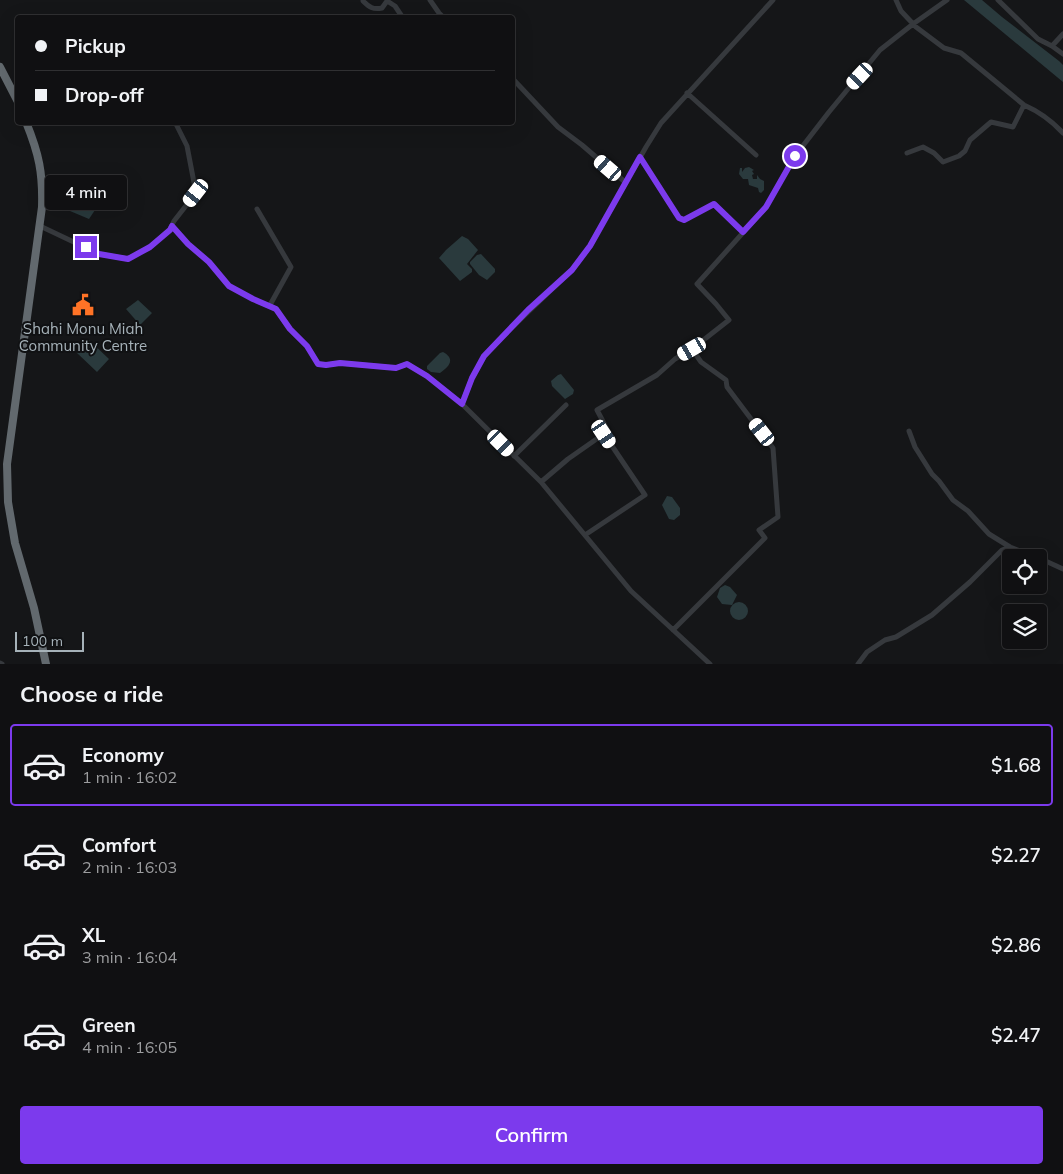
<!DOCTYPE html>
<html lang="en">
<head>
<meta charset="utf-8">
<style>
	body { margin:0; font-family:Mulish,sans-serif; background:#1e1e20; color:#f1f3f6; height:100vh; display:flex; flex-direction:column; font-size:19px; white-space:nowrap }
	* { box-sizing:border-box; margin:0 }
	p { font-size:16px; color:#9c9d9f }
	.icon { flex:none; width:28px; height:28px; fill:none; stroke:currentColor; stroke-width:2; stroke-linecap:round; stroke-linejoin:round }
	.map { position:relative; height:664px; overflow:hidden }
	.side { display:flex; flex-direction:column; background:#101012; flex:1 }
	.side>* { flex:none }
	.banner { position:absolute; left:15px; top:15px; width:500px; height:110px; border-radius:5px; box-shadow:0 5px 20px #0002,0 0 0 1px #303032; display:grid; align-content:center; height:110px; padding:0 20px; background:#101012 }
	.tools { position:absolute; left:1002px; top:549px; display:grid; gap:10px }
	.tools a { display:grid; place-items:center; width:45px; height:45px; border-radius:5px; background:#101012; box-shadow:0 5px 20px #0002,0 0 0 1px #303032; font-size:25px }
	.scale { position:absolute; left:15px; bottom:12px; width:69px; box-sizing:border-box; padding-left:5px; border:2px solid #a6b2b9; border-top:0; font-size:14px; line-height:18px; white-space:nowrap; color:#a6b2b9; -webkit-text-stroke:4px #101113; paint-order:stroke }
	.end { position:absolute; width:22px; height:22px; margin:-11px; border:6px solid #7c3aed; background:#fff; box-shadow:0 0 0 2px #fff }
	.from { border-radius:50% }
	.bubble { position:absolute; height:35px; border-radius:5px; background:#101012; box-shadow:0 5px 20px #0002,0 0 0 1px #303032; font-size:16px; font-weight:600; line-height:35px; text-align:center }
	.car { position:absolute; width:15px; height:30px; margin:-15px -8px; border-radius:6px; box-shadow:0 0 4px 1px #0007; background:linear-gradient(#fff 24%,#345 0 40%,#fff 0 76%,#345 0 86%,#fff 0) }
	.banner b { display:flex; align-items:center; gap:18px; height:48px; font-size:19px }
	.banner b+b { border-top:1px solid #303032 }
	.banner i { width:12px; height:12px; background:#f1f3f6 }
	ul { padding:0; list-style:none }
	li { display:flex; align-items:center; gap:15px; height:82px; margin:0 10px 8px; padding:0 10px; border:2px solid transparent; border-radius:5px }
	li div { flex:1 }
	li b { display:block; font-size:19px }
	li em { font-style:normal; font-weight:600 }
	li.selected { border-color:#7c3aed }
	li>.icon { width:45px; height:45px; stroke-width:1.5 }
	h2 { padding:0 20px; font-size:22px; line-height:60px }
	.action { display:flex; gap:10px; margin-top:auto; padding:10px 20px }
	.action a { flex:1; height:58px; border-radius:5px; background:#7c3aed; color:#fff; font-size:20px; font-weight:600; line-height:58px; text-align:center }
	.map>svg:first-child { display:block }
</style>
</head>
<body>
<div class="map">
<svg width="1063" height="664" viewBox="0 0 1063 664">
	<rect width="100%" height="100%" fill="#151618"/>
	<path fill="#2a3a3d" d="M 964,0 L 982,0 L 1002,17 L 1059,61 L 1063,65 L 1063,82 Z
		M 749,167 L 754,170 L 752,171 L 754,174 L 752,175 L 753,179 L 757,179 L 757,175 L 760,179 L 764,181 L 764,190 L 761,193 L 759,192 L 758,188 L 749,185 L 748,179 L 743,179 L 739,174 L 740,168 L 742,168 L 742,172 L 745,168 Z
		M 60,187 L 86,200 L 95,210 L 89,219 L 70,211 L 54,203 Z
		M 462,236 L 468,239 L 478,250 L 467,264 L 472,269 L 472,272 L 460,281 L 439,258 L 446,250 Z
		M 481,254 L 495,269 L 495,272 L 487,280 L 479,275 L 470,264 L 470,262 L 477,255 Z
		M 138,300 L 152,313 L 140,325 L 126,309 Z
		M 89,340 L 109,359 L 97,372 L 77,353 Z
		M 443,352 C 456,359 449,367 440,373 L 431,372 L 427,369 L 427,366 L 440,353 Z
		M 561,374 L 574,390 L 573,394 L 565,399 L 552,386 L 551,381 L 558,375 Z
		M 667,496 L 672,497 L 680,508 L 680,515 L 674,520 L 669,519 L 662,505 Z
		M 725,585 L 730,587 L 737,595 L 732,605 L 722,604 L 717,597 L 720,588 Z
		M730 611a9 9 0 1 1 18 0a9 9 0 1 1-18 0Z"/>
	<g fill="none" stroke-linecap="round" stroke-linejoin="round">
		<path stroke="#36393d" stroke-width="5" d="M 363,0 L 363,1 C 369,7 373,10 382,8 L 387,1 L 395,6 L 403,18
			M 430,0 L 439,13 L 444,18
			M 896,0 L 901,11 L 916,27 L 944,48 L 961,53 L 1024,105 C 1040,112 1051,120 1063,133
			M 998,0 L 1038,39 L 1052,46 L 1063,54
			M 1052,46 L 1063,34
			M 512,78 L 558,127 L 582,145 L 625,182
			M 687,93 L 756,155
			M 907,153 L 923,147 L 934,153 L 943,162 L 959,156 L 965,151 L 970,140 L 991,122 L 1013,127 L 1024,105
			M 640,157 L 679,218 L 684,220 L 714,204 L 743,232
			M 257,209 L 291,267 L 270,305
			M 40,226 L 99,254 L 128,259 L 150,247 L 170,229 L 174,221 L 196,193 L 187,146 L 175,122
			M 172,226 L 188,244 L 209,262 L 229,286 L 253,299 L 276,309 L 289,329 L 307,346 L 318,364 L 326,365 L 340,363 L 396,368 L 407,364 L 427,376 L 462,404 L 541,482 L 631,591 L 710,664
			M 462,404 L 472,378 L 484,357 L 500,339 L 572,270 L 590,246 L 646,147 L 661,123 L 773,0
			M 909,431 L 915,447 L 932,474 L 939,481 L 953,500 L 968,511 L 989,534 L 1010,547
			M 514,456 L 566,405
			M 541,482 L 568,459 L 608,431 L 597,410 L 657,375 L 675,359 L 692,349 L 729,320 L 716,304 L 697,284 L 766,207 L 795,156 L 829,112 L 880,50 L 913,24 L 947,0
			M 585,535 L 645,495 L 604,434
			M 1039,558 L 1063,569
			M 673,630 L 765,538 L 759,530 L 778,517 L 773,448 L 727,387 L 726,380 L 701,362 L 692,349
			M 0,663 L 2,664
			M 858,664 L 867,652 L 885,640 L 896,637 L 932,615 L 970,582 L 1002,550 L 1010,547 L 1038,558"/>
		<path stroke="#62696e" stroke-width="8" d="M 0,67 L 18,102
			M 26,122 C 39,154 43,173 42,207 L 7,464 L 8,502 L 15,543 L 34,608 L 46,664"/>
	</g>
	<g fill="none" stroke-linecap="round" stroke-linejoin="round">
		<path stroke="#7c3aed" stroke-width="6" d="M 86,247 L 99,254 L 128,259 L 150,247 L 170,230 L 172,226 L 188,244 L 209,262 L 229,286 L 253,299 L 276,309 L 290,329 L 307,346 L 318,364 L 326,365 L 340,363 L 396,368 L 407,364 L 427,376 L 462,404 L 472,378 L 484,356 L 528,310 L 572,270 L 590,246 L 640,157 L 679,218 L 684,220 L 714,204 L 743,232 L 766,207 L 795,156"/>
	</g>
	<defs>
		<g id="civic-bare" transform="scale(1.725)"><path d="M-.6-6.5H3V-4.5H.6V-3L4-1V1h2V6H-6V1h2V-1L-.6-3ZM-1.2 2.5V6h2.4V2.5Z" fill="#ff7326" stroke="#101113" stroke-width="2.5" paint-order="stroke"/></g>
	</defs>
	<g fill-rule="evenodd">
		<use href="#civic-bare" x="83" y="305"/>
	</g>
	<g text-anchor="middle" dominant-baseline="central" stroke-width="4" stroke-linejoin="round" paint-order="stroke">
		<g font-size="15" fill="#a6b2b9" stroke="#101113">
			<text x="83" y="328">Shahi Monu Miah<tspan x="83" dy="17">Community Centre</tspan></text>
		</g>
	</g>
</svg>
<div class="tools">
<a><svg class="icon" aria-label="locate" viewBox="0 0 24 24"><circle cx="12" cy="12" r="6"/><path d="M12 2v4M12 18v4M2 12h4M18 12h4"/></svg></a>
<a><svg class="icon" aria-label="layers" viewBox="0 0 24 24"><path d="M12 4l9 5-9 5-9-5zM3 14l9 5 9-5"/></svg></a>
</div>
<div class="scale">100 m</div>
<i class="end from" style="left:795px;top:156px"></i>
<i class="end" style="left:86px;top:247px"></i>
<div class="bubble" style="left:45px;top:175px;width:82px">4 min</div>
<i class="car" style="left:860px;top:76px;rotate:223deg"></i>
<i class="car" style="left:608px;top:168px;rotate:311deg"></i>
<i class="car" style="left:196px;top:193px;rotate:218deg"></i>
<i class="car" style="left:692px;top:349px;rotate:240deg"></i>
<i class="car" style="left:762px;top:432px;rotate:322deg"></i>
<i class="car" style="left:604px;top:434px;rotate:146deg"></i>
<i class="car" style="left:501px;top:443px;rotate:135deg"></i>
<div class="banner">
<b><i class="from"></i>Pickup</b>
<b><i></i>Drop-off</b>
</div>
</div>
<section class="side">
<h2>Choose a ride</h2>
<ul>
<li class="selected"><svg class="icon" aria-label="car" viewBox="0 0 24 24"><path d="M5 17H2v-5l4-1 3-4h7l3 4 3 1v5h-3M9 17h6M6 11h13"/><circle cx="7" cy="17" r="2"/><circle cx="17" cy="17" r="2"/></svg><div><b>Economy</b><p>1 min · 16:02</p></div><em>$1.68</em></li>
<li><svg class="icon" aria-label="car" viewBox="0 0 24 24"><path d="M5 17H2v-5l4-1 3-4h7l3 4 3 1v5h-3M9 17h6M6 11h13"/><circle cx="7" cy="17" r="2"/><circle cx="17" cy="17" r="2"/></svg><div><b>Comfort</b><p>2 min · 16:03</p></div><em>$2.27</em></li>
<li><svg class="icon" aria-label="car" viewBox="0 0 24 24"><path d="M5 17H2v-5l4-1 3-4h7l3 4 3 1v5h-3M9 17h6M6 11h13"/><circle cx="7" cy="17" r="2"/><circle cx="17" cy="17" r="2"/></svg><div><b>XL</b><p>3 min · 16:04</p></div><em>$2.86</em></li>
<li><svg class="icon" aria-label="car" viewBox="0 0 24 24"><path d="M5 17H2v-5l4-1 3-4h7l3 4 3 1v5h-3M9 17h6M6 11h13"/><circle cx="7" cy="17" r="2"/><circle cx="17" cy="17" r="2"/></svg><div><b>Green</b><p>4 min · 16:05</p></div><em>$2.47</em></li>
</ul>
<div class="action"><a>Confirm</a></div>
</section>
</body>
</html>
